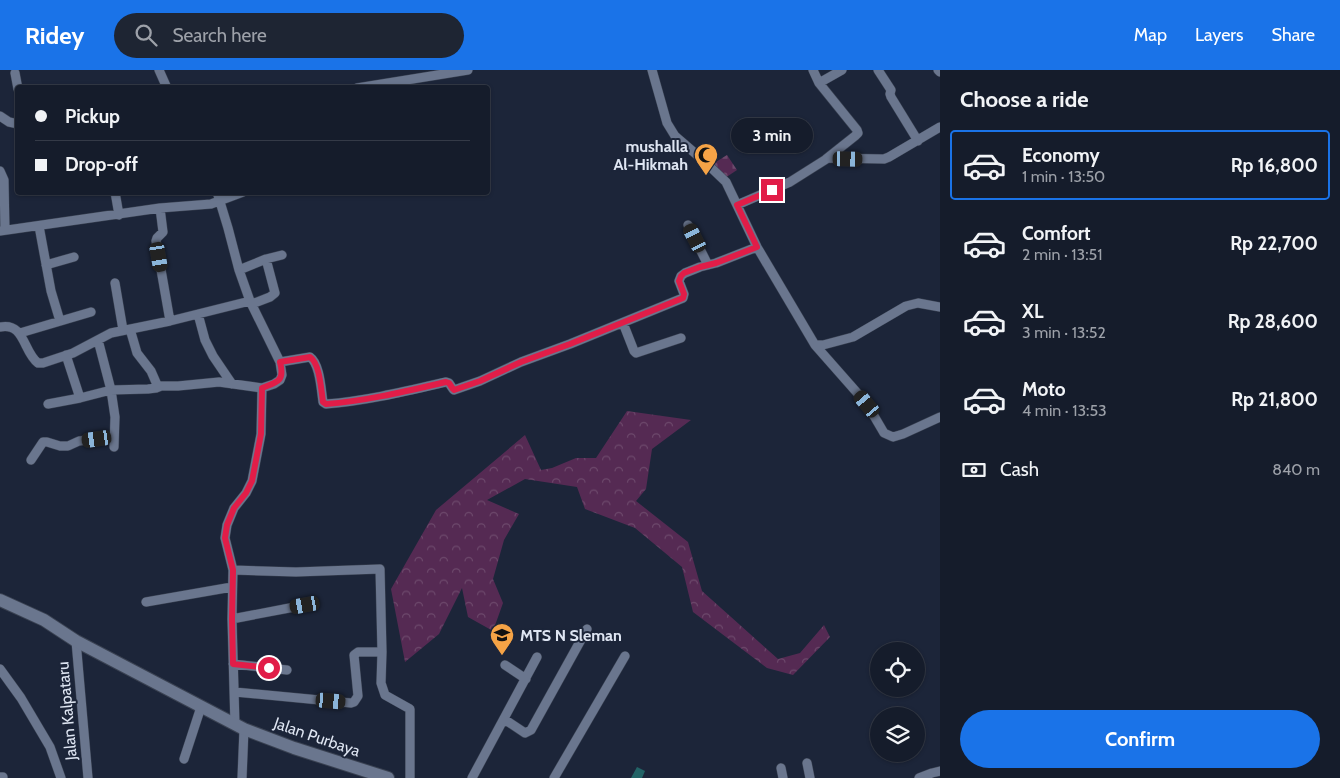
<!DOCTYPE html>
<html lang="en">
<head>
<meta charset="utf-8">
<style>
	body { margin:0; font-family:Cabin,sans-serif; background:#1e2533; color:#f1f3f6; height:100vh; display:flex; flex-direction:column; font-size:19px; white-space:nowrap }
	* { box-sizing:border-box; margin:0 }
	p { font-size:16px; color:#9da1a9 }
	.icon { flex:none; width:28px; height:28px; fill:none; stroke:currentColor; stroke-width:2; stroke-linecap:round; stroke-linejoin:round }
	.map { position:relative; flex:1; overflow:hidden }
	.side { display:flex; flex-direction:column; background:#151c2b; width:400px }
	.side>* { flex:none }
	.guide { position:absolute; left:15px; top:15px; width:475px; height:110px; border-radius:5px; box-shadow:0 1px 4px #0004,0 0 0 1px #343a47; display:grid; align-content:center; height:110px; padding:0 20px; background:#151c2b }
	.tools { position:absolute; left:870px; top:572px; display:grid; gap:10px }
	.tools a { display:grid; place-items:center; width:55px; height:55px; border-radius:50%; background:#151c2b; box-shadow:0 1px 4px #0004,0 0 0 1px #343a47; font-size:25px }
	.end { position:absolute; width:22px; height:22px; margin:-11px; border:6px solid #e11d48; background:#fff; box-shadow:0 0 0 2px #fff }
	.from { border-radius:50% }
	.bubble { position:absolute; height:35px; border-radius:18px; background:#151c2b; box-shadow:0 1px 4px #0004,0 0 0 1px #343a47; font-size:16px; font-weight:800; line-height:35px; text-align:center }
	.car { position:absolute; width:15px; height:30px; margin:-15px -8px; border-radius:6px; box-shadow:0 0 4px 1px #0007; background:linear-gradient(#222 24%,#8ab4d8 0 40%,#222 0 76%,#8ab4d8 0 86%,#222 0) }
	.guide b { display:flex; align-items:center; gap:18px; height:48px; font-size:19px }
	.guide b+b { border-top:1px solid #343a47 }
	.guide i { width:12px; height:12px; background:#f1f3f6 }
	ul { padding:0; list-style:none }
	li { display:flex; align-items:center; gap:15px; height:70px; margin:0 10px 8px; padding:0 10px; border:2px solid transparent; border-radius:5px }
	li div { flex:1 }
	li b { display:block; font-size:19px }
	li em { font-style:normal; font-weight:800 }
	li.selected { border-color:#1a73e8 }
	li>.icon { width:45px; height:45px; stroke-width:1.5 }
	h2 { padding:0 20px; font-size:22px; line-height:60px }
	.pay { display:flex; align-items:center; gap:12px; height:55px; padding:0 20px; font-size:19px }
	.pay p { margin-inline-start:auto }
	.cta { display:flex; gap:10px; margin-top:auto; padding:10px 20px }
	.cta a { flex:1; height:58px; border-radius:30px; background:#1a73e8; color:#fff; font-size:20px; font-weight:800; line-height:58px; text-align:center }
	header { display:flex; align-items:center; gap:30px; box-sizing:border-box; height:70px; padding:0 25px; background:#1a73e8; color:#fff }
	header strong { font-size:24px }
	nav { display:flex; gap:28px; margin-inline-start:auto; font-size:18px }
	.search { width:350px; height:45px; background:#1e2533; display:flex; align-items:center; gap:12px; box-sizing:border-box; padding:0 18px; border-radius:28px; color:#9da1a9; font-size:19px }
	main { display:flex; flex:1; min-height:0 }
	.map>svg:first-child { display:block }
</style>
</head>
<body>
<header>
<strong>Ridey</strong>
<div class="search"><svg class="icon" aria-label="search" viewBox="0 0 24 24"><circle cx="10" cy="10" r="6"/><path d="M15 15l6 6"/></svg>Search here</div>
<nav><a>Map</a><a>Layers</a><a>Share</a></nav>
</header>
<main>
<div class="map">
<svg width="940" height="708" viewBox="0 0 940 708">
	<defs>
		<pattern id="forest-crowns" width="20" height="18" patternUnits="userSpaceOnUse" patternTransform="scale(1.25)"><rect width="20" height="18" fill="#552a53"/><path d="M2 6a3 3 0 1 1 6 0M12 15a3 3 0 1 1 6 0" fill="none" stroke="#6d496c"/></pattern>
		<pattern id="cemetery-stones" width="16" height="16" patternUnits="userSpaceOnUse" patternTransform="scale(1.25)"><rect width="16" height="16" fill="#552a53"/><path d="M2 7V4a2 2 0 0 1 4 0v3zM10 15v-3a2 2 0 0 1 4 0v3z" fill="#6d496c"/></pattern>
		<pattern id="water-ripples" width="26" height="14" patternUnits="userSpaceOnUse" patternTransform="scale(1.25)"><rect width="26" height="14" fill="#226366"/><path d="M2 4q2-2 4 0t4 0M15 11q2-2 4 0t4 0" fill="none" stroke="#42797c"/></pattern>
	</defs>
	<rect width="100%" height="100%" fill="#1c2539"/>
	<path fill="url(#forest-crowns)" d="M 627,341 L 691,350 L 652,379 L 646,419 L 636,431 L 688,472 L 702,521 L 778,589 L 800,583 L 824,555 L 830,567 L 793,605 L 767,598 L 693,542 L 682,497 L 635,458 L 585,439 L 577,417 L 525,409 L 487,430 L 519,444 L 504,470 L 493,509 L 503,533 L 493,561 L 468,547 L 462,518 L 439,564 L 405,592 L 391,519 L 436,440 L 525,365 L 541,400 L 552,398 L 576,388 L 596,388 Z"/>
	<path fill="url(#cemetery-stones)" d="M 727,85 L 737,100 L 725,108 L 711,95 Z"/>
	<path fill="url(#water-ripples)" d="M 637,697 L 645,701 L 642,708 L 631,708 Z"/>
	<g fill="none" stroke-linecap="round" stroke-linejoin="round">
		<g stroke="#3a4252" stroke-width="10">
			<path id="street" d="M 159,0 L 167,18
				M 652,0 L 667,53 L 675,66 L 704,91 L 726,112 L 757,177 L 815,275 L 823,275 L 853,267 L 906,236 L 918,233 L 940,237
				M 813,0 L 819,13 L 857,60 L 858,63 L 855,66 L 826,89
				M 878,0 L 891,20 L 890,24 L 891,27 L 918,71
				M 938,0 L 940,2
				M 15,3 L 18,19
				M 819,13 L 842,0
				M 357,18 L 468,0
				M 0,46 L 9,52 L 18,54
				M 0,101 L 4,110 L 5,160
				M 115,122 L 119,145
				M 217,122 L 228,158 L 239,200 L 250,231
				M 737,135 L 790,112 L 828,88 L 884,89 L 889,87 L 940,57
				M 160,138 L 163,162 L 157,168 L 156,171 L 170,251
				M 688,155 L 708,195
				M 39,156 L 51,221 L 60,251
				M 0,161 L 160,138 L 211,134 L 243,122
				M 46,195 L 74,187
				M 239,200 L 266,189 L 282,185
				M 115,213 L 123,260
				M 252,234 L 270,227 L 275,223 L 266,189
				M 198,244 L 205,270 L 213,286 L 232,314
				M 623,253 L 634,281 L 636,283 L 681,268
				M 0,257 C 25,252 23,282 38,293 L 43,293 L 73,283 L 111,263 L 170,251 L 250,231 L 280,292 L 282,305 L 280,310 L 274,314 L 262,318 L 219,312 L 178,316 L 161,316 L 156,318 L 148,319 L 111,320 L 80,328 L 48,334
				M 130,259 L 137,283 L 151,301 L 158,317
				M 20,263 L 91,242
				M 98,270 L 111,320 L 115,347 L 114,377
				M 815,275 L 867,334 L 884,363 L 893,367 L 903,364 L 940,347
				M 66,285 L 80,328
				M 280,292 L 310,287 C 320,294 321,319 323,332 L 326,334 C 366,331 407,321 446,312 L 449,313 L 453,319 L 454,320 L 480,311 L 521,292 L 570,274 L 683,228 L 684,224 L 679,211 L 681,206 L 685,203 L 700,197 L 716,193 L 757,177
				M 31,390 L 43,372 L 47,372 L 60,376 L 68,376 L 79,371 L 114,367
				M 233,500 L 296,502 L 380,499 L 382,582 L 381,613 L 385,625 L 410,639 L 410,708
				M 146,532 L 232,517
				M 232,549 L 305,535
				M 76,571 L 88,708
				M 233,594 L 287,600
				M 505,595 L 526,609
				M 0,599 L 21,628 L 50,677 L 61,708
				M 235,622 L 351,633 L 354,632 L 358,626 L 354,585 L 358,582 L 382,582
				M 504,649 L 525,663 L 531,660 L 587,559
				M 235,655 L 232,549 L 233,500 L 225,468 L 227,455 L 234,438 L 246,423 L 252,411 L 261,364 L 262,318
				M 184,689 L 201,637
				M 807,693 L 810,708
				M 781,698 L 783,708
				M 0,707 L 3,707
				M 242,708 L 244,659
				M 472,708 L 537,587
				M 554,708 L 625,586
				M 919,708 L 932,703 L 940,701"/>
		</g>
		<g stroke="#3a4252" stroke-width="14">
			<path id="secondary" d="M 0,530 L 44,550 L 76,571 L 244,659 L 294,678 L 388,708"/>
		</g>
		<use href="#street" stroke="#6a768e" stroke-width="9"/>
		<use href="#secondary" stroke="#6a768e" stroke-width="12"/>
	</g>
	<g fill="none" stroke-linecap="round" stroke-linejoin="round">
		<path stroke="#e11d48" stroke-width="6" d="M 269,598 L 233,594 L 232,549 L 233,500 L 225,468 L 227,455 L 234,438 L 246,423 L 252,411 L 261,364 L 262,318 C 278,312 285,311 280,292 L 310,287 C 320,294 321,319 323,332 L 326,334 C 366,331 407,321 446,312 L 449,313 L 453,319 L 454,320 L 480,311 L 521,292 L 570,274 L 683,228 L 684,224 L 679,211 L 681,206 L 684,203 L 700,197 L 716,193 L 757,177 L 737,135 L 772,120"/>
	</g>
	<defs>
		<g id="mosque-pin" transform="scale(1.25)"><path d="M0 17L-7.5 6A9.5 9.5 0 1 1 7.5 6Z" fill="#f5a346" stroke="#1c2539"/><path d="M3.5-4.9A6 6 0 1 0 3.5 4.9A5 5 0 1 1 3.5-4.9Z" fill="#111"/></g>
		<g id="school-pin" transform="scale(1.25)"><path d="M0 17L-7.5 6A9.5 9.5 0 1 1 7.5 6Z" fill="#f5a346" stroke="#1c2539"/><path d="M0-5L7-2L0 1L-7-2ZM-4 1L0 2.5L4 1V4Q0 6-4 4Z" fill="#111"/></g>
	</defs>
	<g fill-rule="evenodd">
		<use href="#mosque-pin" x="706" y="85"/>
		<use href="#school-pin" x="502" y="565"/>
	</g>
	<g text-anchor="middle" dominant-baseline="central" stroke-width="4" stroke-linejoin="round" paint-order="stroke">
		<g font-size="16" font-weight="bold" fill="#dee5f2" stroke="#1c2539" text-anchor="end">
			<text x="688" y="76">mushalla<tspan x="688" dy="18">Al-Hikmah</tspan></text>
			<text x="520" y="565" text-anchor="start">MTS N Sleman</text>
		</g>
		<g font-size="16" fill="#dee5f2" stroke="#1c2539">
			<text transform="translate(67 641) rotate(-95)">Jalan Kalpataru</text>
			<text transform="translate(317 667) rotate(19)">Jalan Purbaya</text>
		</g>
	</g>
</svg>
<div class="tools">
<a><svg class="icon" aria-label="locate" viewBox="0 0 24 24"><circle cx="12" cy="12" r="6"/><path d="M12 2v4M12 18v4M2 12h4M18 12h4"/></svg></a>
<a><svg class="icon" aria-label="layers" viewBox="0 0 24 24"><path d="M12 4l9 5-9 5-9-5zM3 14l9 5 9-5"/></svg></a>
</div>
<i class="end from" style="left:269px;top:598px"></i>
<i class="end" style="left:772px;top:120px"></i>
<div class="bubble" style="left:731px;top:48px;width:82px">3 min</div>
<i class="car" style="left:848px;top:89px;rotate:91deg"></i>
<i class="car" style="left:695px;top:168px;rotate:333deg"></i>
<i class="car" style="left:159px;top:187px;rotate:170deg"></i>
<i class="car" style="left:867px;top:334px;rotate:320deg"></i>
<i class="car" style="left:97px;top:369px;rotate:262deg"></i>
<i class="car" style="left:305px;top:535px;rotate:260deg"></i>
<i class="car" style="left:331px;top:631px;rotate:95deg"></i>
<div class="guide">
<b><i class="from"></i>Pickup</b>
<b><i></i>Drop-off</b>
</div>
</div>
<section class="side">
<h2>Choose a ride</h2>
<ul>
<li class="selected"><svg class="icon" aria-label="car" viewBox="0 0 24 24"><path d="M5 17H2v-5l4-1 3-4h7l3 4 3 1v5h-3M9 17h6M6 11h13"/><circle cx="7" cy="17" r="2"/><circle cx="17" cy="17" r="2"/></svg><div><b>Economy</b><p>1 min · 13:50</p></div><em>Rp 16,800</em></li>
<li><svg class="icon" aria-label="car" viewBox="0 0 24 24"><path d="M5 17H2v-5l4-1 3-4h7l3 4 3 1v5h-3M9 17h6M6 11h13"/><circle cx="7" cy="17" r="2"/><circle cx="17" cy="17" r="2"/></svg><div><b>Comfort</b><p>2 min · 13:51</p></div><em>Rp 22,700</em></li>
<li><svg class="icon" aria-label="car" viewBox="0 0 24 24"><path d="M5 17H2v-5l4-1 3-4h7l3 4 3 1v5h-3M9 17h6M6 11h13"/><circle cx="7" cy="17" r="2"/><circle cx="17" cy="17" r="2"/></svg><div><b>XL</b><p>3 min · 13:52</p></div><em>Rp 28,600</em></li>
<li><svg class="icon" aria-label="car" viewBox="0 0 24 24"><path d="M5 17H2v-5l4-1 3-4h7l3 4 3 1v5h-3M9 17h6M6 11h13"/><circle cx="7" cy="17" r="2"/><circle cx="17" cy="17" r="2"/></svg><div><b>Moto</b><p>4 min · 13:53</p></div><em>Rp 21,800</em></li>
</ul>
<div class="pay"><svg class="icon" aria-label="cash" viewBox="0 0 24 24"><path d="M3 7h18v10H3z"/><circle cx="12" cy="12" r="2"/></svg>Cash<p>840 m</p></div>
<div class="cta"><a>Confirm</a></div>
</section>
</main>
</body>
</html>
